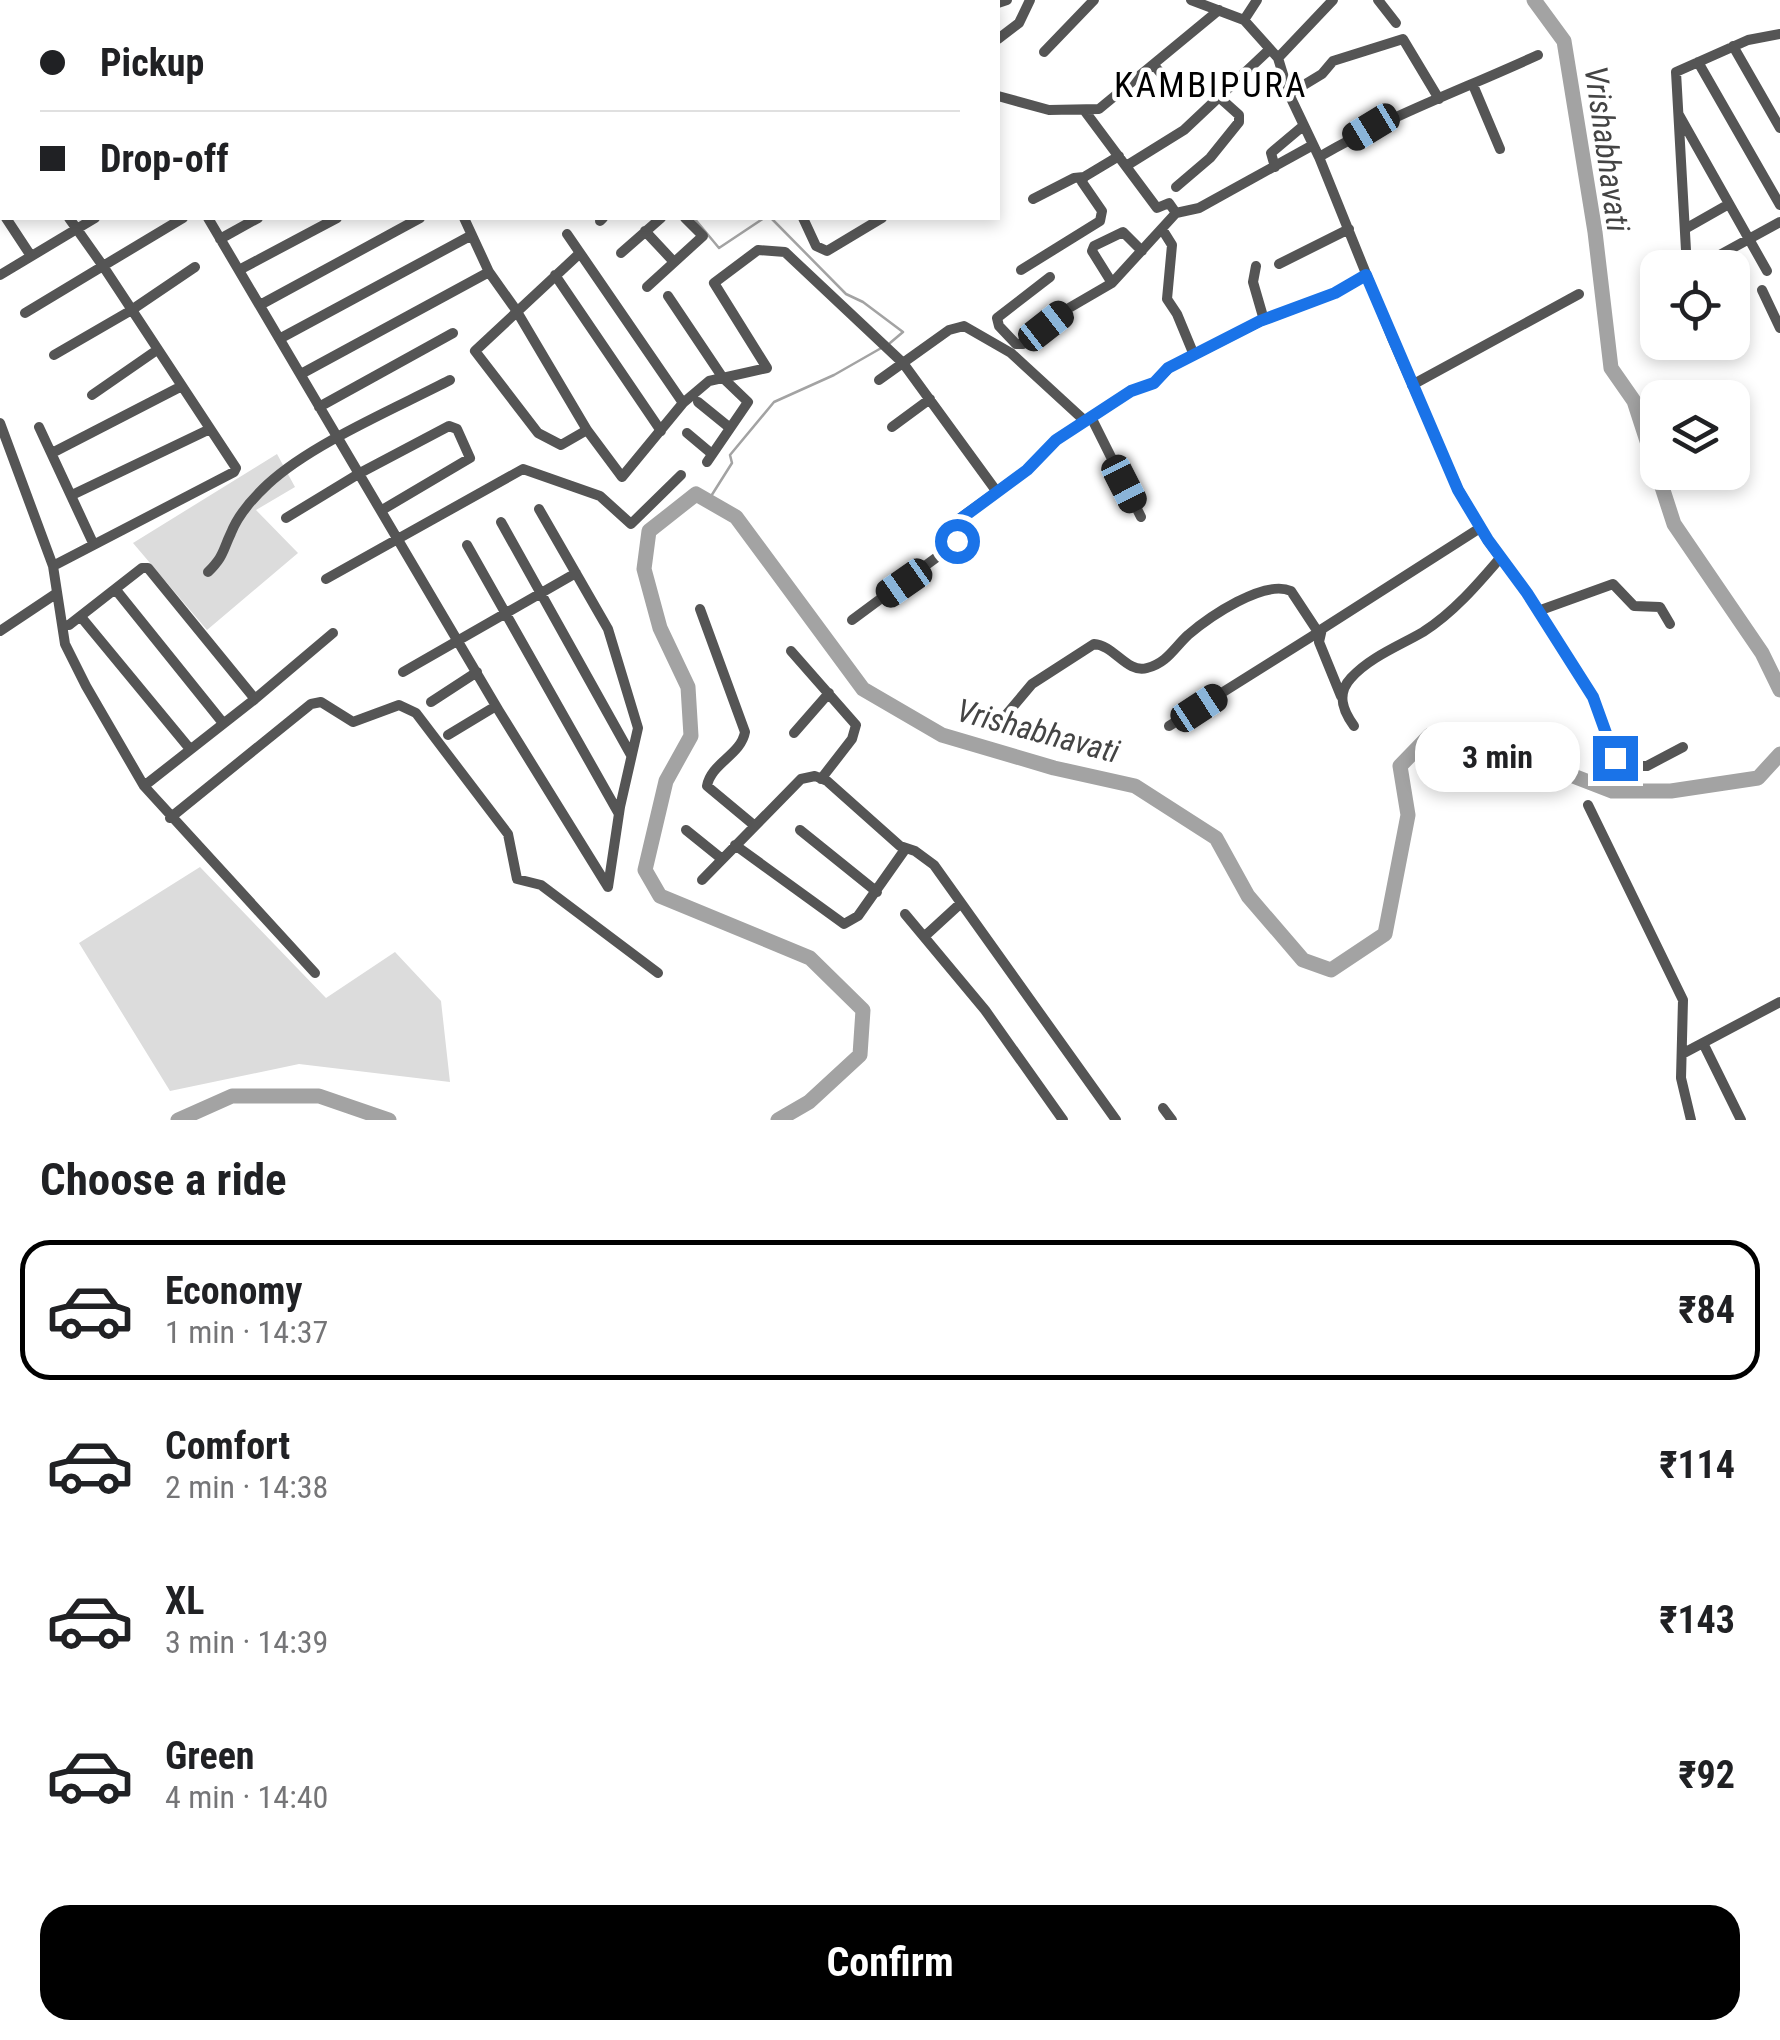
<!DOCTYPE html>
<html lang="en">
<head>
<meta charset="utf-8">
<style>
	body { margin:0; font-family:"Roboto Condensed",sans-serif; background:#f6f6f6; color:#202124; height:100vh; display:flex; flex-direction:column; font-size:38px; white-space:nowrap }
	* { box-sizing:border-box; margin:0 }
	p { font-size:32px; color:#757577 }
	.icon { flex:none; width:55px; height:55px; fill:none; stroke:currentColor; stroke-width:2; stroke-linecap:round; stroke-linejoin:round }
	.map { position:relative; height:1120px; overflow:hidden }
	.panel { display:flex; flex-direction:column; background:#fff; flex:1 }
	.panel>* { flex:none }
	.guide { position:absolute; left:0px; top:0px; width:1000px; height:220px; box-shadow:0 5px 15px #0003; display:grid; align-content:center; height:220px; padding:0 40px; background:#fff }
	.buttons { position:absolute; left:1640px; top:250px; display:grid; gap:20px }
	.buttons a { display:grid; place-items:center; width:110px; height:110px; border-radius:20px; background:#fff; box-shadow:0 5px 15px #0003; font-size:50px }
	.end { position:absolute; width:45px; height:45px; margin:-22px; border:12px solid #1a73e8; background:#fff; box-shadow:0 0 0 5px #fff }
	.from { border-radius:50% }
	.bubble { position:absolute; height:70px; border-radius:30px; background:#fff; box-shadow:0 5px 15px #0003; font-size:32px; font-weight:700; line-height:70px; text-align:center }
	.car { position:absolute; width:30px; height:60px; margin:-30px -15px; border-radius:12px; box-shadow:0 0 8px 2px #0007; background:linear-gradient(#222 24%,#8ab4d8 0 40%,#222 0 76%,#8ab4d8 0 86%,#222 0) }
	.guide b { display:flex; align-items:center; gap:35px; height:95px; font-size:38px }
	.guide b+b { border-top:2px solid #e0e0e0 }
	.guide i { width:25px; height:25px; background:#202124 }
	ul { padding:0; list-style:none }
	li { display:flex; align-items:center; gap:30px; height:140px; margin:0 20px 15px; padding:0 20px; border:5px solid transparent; border-radius:30px }
	li div { flex:1 }
	li b { display:block; font-size:38px }
	li em { font-style:normal; font-weight:700 }
	li.selected { border-color:#000 }
	li>.icon { width:90px; height:90px; stroke-width:1.5 }
	h2 { padding:0 40px; font-size:45px; line-height:120px }
	.cta { display:flex; gap:20px; margin-top:auto; padding:20px 40px }
	.cta a { flex:1; height:115px; border-radius:30px; background:#000; color:#fff; font-size:40px; font-weight:700; line-height:115px; text-align:center }
	.map>svg:first-child { display:block }
</style>
</head>
<body>
<div class="map">
<svg width="1780" height="1120" viewBox="0 0 1780 1120">
	<rect width="100%" height="100%" fill="#fff"/>
	<path fill="#dcdcdc" d="M 277,454 L 295,487 L 256,510 L 298,553 L 207,630 L 133,543 Z
		M 200,867 L 326,998 L 395,952 L 441,1001 L 450,1082 L 299,1064 L 170,1091 L 79,943 Z"/>
	<g fill="none" stroke-linecap="round" stroke-linejoin="round">
		<path stroke="#a3a3a3" stroke-width="2.5" d="M 694,218 L 719,248 L 764,218
			M 771,218 L 846,294 L 863,302 L 903,332 L 890,343
			M 708,501 L 732,463 L 730,455 L 774,402 L 834,375 L 883,347"/>
		<path stroke="#a3a3a3" stroke-width="15" d="M 1534,0 L 1564,41 L 1595,232 L 1611,368 L 1634,401 L 1674,524 L 1762,653 L 1780,690
			M 178,1120 L 232,1096 L 319,1096 L 389,1120
			M 778,1120 L 809,1102 L 860,1055 L 863,1010 L 810,958 L 660,896 L 645,870 L 666,781 L 691,736 L 688,687 L 660,628 L 644,569 L 649,531 L 696,494 L 736,517 L 863,689 L 942,735 L 1054,768 L 1135,786 L 1216,838 L 1248,896 L 1303,960 L 1331,970 L 1385,934 L 1408,815 L 1400,766 L 1430,735 L 1519,755 L 1612,791 L 1671,791 L 1758,778 L 1780,754"/>
		<path stroke="#555" stroke-width="10" d="M 67,0 L 68,2
			M 113,0 L 114,2
			M 158,0 L 159,2
			M 208,0 L 210,2
			M 252,0 L 254,2
			M 298,0 L 299,2
			M 341,0 L 342,2
			M 390,0 L 391,2
			M 433,0 L 434,2
			M 629,0 L 630,2
			M 810,0 L 812,2
			M 921,0 L 929,2
			M 1191,0 L 1244,20 L 1278,58 L 1289,94 L 1319,157 L 1392,338 L 1458,489 L 1488,541 L 1527,593 L 1593,697 L 1616,760 L 1627,766 L 1647,766 L 1683,747
			M 1378,0 L 1396,23
			M 23,2 L 23,0
			M 456,2 L 460,0
			M 579,2 L 583,0
			M 644,2 L 649,0
			M 828,2 L 832,0
			M 909,2 L 912,0
			M 998,3 L 1007,0
			M 1244,20 L 1257,0
			M 998,39 L 1019,23 L 1030,0
			M 1733,46 L 1780,128
			M 1044,52 L 1094,0
			M 1278,58 L 1333,0
			M 1698,62 L 1780,205
			M 1154,65 L 1178,95 L 1195,83
			M 1473,85 L 1500,149
			M 1289,94 L 1322,74 L 1333,61 L 1403,39 L 1439,99
			M 998,96 L 1049,110 L 1099,109 L 1219,10
			M 1679,115 L 1767,271
			M 1319,157 C 1389,116 1464,89 1538,55
			M 1126,166 L 1184,130 L 1270,49
			M 1275,167 L 1271,153 L 1303,126
			M 0,169 L 2,168
			M 1176,187 L 1210,158 L 1239,122 L 1239,115 L 1220,98
			M 1033,199 L 1074,178 L 1084,177
			M 0,208 L 2,212
			M 1176,213 L 1199,208 L 1313,145
			M 6,218 L 31,256
			M 69,218 L 103,266 L 183,218
			M 208,218 L 499,711 L 608,887 L 620,807 L 638,728 L 608,629 L 539,509
			M 464,218 L 489,272 L 516,310 L 587,430 L 622,477 L 683,403 L 567,234
			M 803,218 L 816,246 L 827,251 L 882,218
			M 600,221 L 603,218
			M 1162,229 L 1172,245 L 1167,299 L 1177,314 L 1194,355
			M 1685,229 L 1729,204
			M 645,231 L 674,262
			M 220,239 L 258,218
			M 580,253 L 475,351 L 538,433 L 561,445 L 587,430
			M 621,253 L 661,218
			M 1279,264 L 1349,229
			M 1256,266 L 1253,282 L 1264,320
			M 1687,268 L 1676,72 L 1748,40 L 1780,34
			M 1696,268 L 1780,222
			M 239,270 L 337,218
			M 1021,270 L 1100,221 L 1102,211 L 1082,182 L 1084,177 L 1119,156
			M 0,275 L 95,218
			M 555,275 L 661,431
			M 1050,277 L 997,318 L 999,326 L 1016,344 L 1023,344 L 1069,308 L 1112,283 L 1176,213 L 1169,203 L 1157,208 L 1084,110
			M 1732,279 L 1734,281
			M 1112,283 L 1092,251 L 1094,246 L 1123,232 L 1142,251
			M 647,287 L 703,236 L 685,218
			M 1762,290 L 1780,328
			M 668,296 L 723,378 L 748,402 L 707,462
			M 260,305 L 420,218
			M 25,313 L 103,266 L 236,468 L 234,472 L 53,566
			M 281,338 L 472,235
			M 54,355 L 130,311 L 195,267
			M 301,374 L 489,272
			M 879,380 L 949,330 L 964,326 L 1011,353 L 1085,421
			M 1412,385 L 1579,294
			M 92,395 L 157,350
			M 698,402 L 730,428
			M 683,403 L 709,381 L 767,368 L 714,283 L 758,250 L 785,252 L 903,363 L 997,492
			M 319,407 L 453,333
			M 1091,417 L 1141,517
			M 0,423 L 53,566 L 65,644 L 86,686 L 144,786 L 315,973
			M 39,427 L 93,543
			M 892,427 L 930,399
			M 687,433 L 712,454
			M 52,453 L 180,387
			M 72,495 L 210,429
			M 286,518 L 360,473 L 449,426 L 457,429 L 470,458 L 382,510
			M 501,522 L 631,755
			M 467,545 L 619,814
			M 208,572 C 224,556 222,552 231,533 C 238,515 254,497 268,484 C 311,444 396,408 450,380
			M 326,579 L 523,469 L 600,496 L 631,524 L 681,475
			M 116,590 L 223,723
			M 700,609 L 745,732 C 741,755 711,763 707,786 L 755,826
			M 1538,611 L 1613,584 L 1634,606 L 1660,607 L 1670,624
			M 81,617 L 190,749
			M 852,620 L 956,543 L 952,524 L 1027,470 L 1056,440 L 1131,391 L 1154,383 L 1170,367 L 1261,321 L 1335,293 L 1366,275
			M 69,625 L 142,568 L 148,568 L 255,699 L 144,786
			M 0,631 L 57,593
			M 791,651 L 856,725 L 852,739 L 821,779
			M 403,672 L 576,573
			M 1341,696 L 1319,642 L 1322,629 L 1480,528
			M 255,699 L 333,633
			M 431,702 L 477,672
			M 1006,715 L 1032,684 L 1094,644 C 1114,645 1127,674 1147,668 C 1167,663 1174,648 1188,635 C 1209,617 1264,579 1291,591 L 1318,632
			M 1169,726 L 1322,630
			M 1354,726 C 1343,711 1336,694 1351,678 C 1370,657 1399,646 1423,632 C 1453,613 1478,584 1501,557
			M 794,733 L 829,693
			M 448,735 L 496,706
			M 1588,805 L 1683,1000 L 1681,1078 L 1691,1120
			M 170,818 L 311,704 L 321,702 L 353,722 L 399,705 L 416,713 L 508,834 L 517,879 L 541,885 L 658,973
			M 686,830 L 722,859
			M 800,830 L 877,892
			M 735,845 L 844,924 L 858,916 L 906,848
			M 702,880 L 801,779 L 815,776 L 827,781 L 900,846 L 915,851 L 934,865 L 1116,1120
			M 905,914 L 985,1010 L 1063,1120
			M 925,936 L 961,903
			M 1703,1043 L 1741,1120
			M 1682,1054 L 1780,1002
			M 1163,1108 L 1172,1120"/>
	</g>
	<g fill="none" stroke-linecap="round" stroke-linejoin="round">
		<path stroke="#1a73e8" stroke-width="12" d="M 957,541 L 951,526 L 1027,470 L 1056,440 L 1131,391 L 1154,383 L 1168,368 L 1260,321 L 1335,293 L 1366,275 L 1458,490 L 1488,540 L 1527,593 L 1593,697 L 1615,758"/>
	</g>
	<g text-anchor="middle" dominant-baseline="central" stroke-width="9" stroke-linejoin="round" paint-order="stroke">
		<g font-size="32" font-style="italic" fill="#444" stroke="#fff">
			<text transform="translate(1607 149) rotate(82)">Vrishabhavati</text>
			<text transform="translate(1038 731) rotate(15)">Vrishabhavati</text>
		</g>
		<g font-size="35" letter-spacing="2.5" fill="#000" stroke="#fff">
			<text x="1211" y="85">KAMBIPURA</text>
		</g>
	</g>
</svg>
<div class="buttons">
<a><svg class="icon" aria-label="locate" viewBox="0 0 24 24"><circle cx="12" cy="12" r="6"/><path d="M12 2v4M12 18v4M2 12h4M18 12h4"/></svg></a>
<a><svg class="icon" aria-label="layers" viewBox="0 0 24 24"><path d="M12 4l9 5-9 5-9-5zM3 14l9 5 9-5"/></svg></a>
</div>
<i class="end from" style="left:957px;top:541px"></i>
<i class="end" style="left:1615px;top:758px"></i>
<div class="bubble" style="left:1415px;top:722px;width:165px">3 min</div>
<i class="car" style="left:1371px;top:127px;rotate:239deg"></i>
<i class="car" style="left:1046px;top:326px;rotate:52deg"></i>
<i class="car" style="left:1124px;top:484px;rotate:153deg"></i>
<i class="car" style="left:904px;top:583px;rotate:235deg"></i>
<i class="car" style="left:1199px;top:708px;rotate:57deg"></i>
<div class="guide">
<b><i class="from"></i>Pickup</b>
<b><i></i>Drop-off</b>
</div>
</div>
<section class="panel">
<h2>Choose a ride</h2>
<ul>
<li class="selected"><svg class="icon" aria-label="car" viewBox="0 0 24 24"><path d="M5 17H2v-5l4-1 3-4h7l3 4 3 1v5h-3M9 17h6M6 11h13"/><circle cx="7" cy="17" r="2"/><circle cx="17" cy="17" r="2"/></svg><div><b>Economy</b><p>1 min · 14:37</p></div><em>₹84</em></li>
<li><svg class="icon" aria-label="car" viewBox="0 0 24 24"><path d="M5 17H2v-5l4-1 3-4h7l3 4 3 1v5h-3M9 17h6M6 11h13"/><circle cx="7" cy="17" r="2"/><circle cx="17" cy="17" r="2"/></svg><div><b>Comfort</b><p>2 min · 14:38</p></div><em>₹114</em></li>
<li><svg class="icon" aria-label="car" viewBox="0 0 24 24"><path d="M5 17H2v-5l4-1 3-4h7l3 4 3 1v5h-3M9 17h6M6 11h13"/><circle cx="7" cy="17" r="2"/><circle cx="17" cy="17" r="2"/></svg><div><b>XL</b><p>3 min · 14:39</p></div><em>₹143</em></li>
<li><svg class="icon" aria-label="car" viewBox="0 0 24 24"><path d="M5 17H2v-5l4-1 3-4h7l3 4 3 1v5h-3M9 17h6M6 11h13"/><circle cx="7" cy="17" r="2"/><circle cx="17" cy="17" r="2"/></svg><div><b>Green</b><p>4 min · 14:40</p></div><em>₹92</em></li>
</ul>
<div class="cta"><a>Confirm</a></div>
</section>
</body>
</html>
